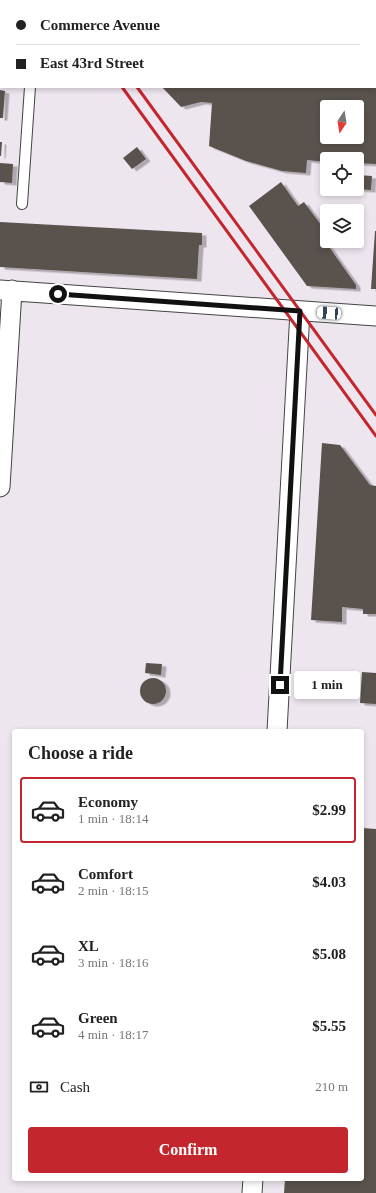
<!DOCTYPE html>
<html lang="en">
<head>
<meta charset="utf-8">
<style>
	body { margin:0; font-family:Georgia,serif; background:#f6f6f6; color:#222; height:100vh; display:flex; flex-direction:column; font-size:15px; white-space:nowrap }
	* { box-sizing:border-box; margin:0 }
	p { font-size:13px; color:#767676 }
	.icon { flex:none; width:22px; height:22px; fill:none; stroke:currentColor; stroke-width:2; stroke-linecap:round; stroke-linejoin:round }
	.map { position:relative; flex:1; overflow:hidden }
	.panel { position:absolute; left:12px; top:729px; width:352px; height:452px; display:flex; flex-direction:column; background:#fff; border-radius:4px; box-shadow:0 2px 6px #0003 }
	.panel>* { flex:none }
	.guide { position:absolute; left:0px; top:0px; width:376px; height:88px; box-shadow:0 2px 6px #0003; display:grid; align-content:center; height:88px; padding:0 16px; background:#fff }
	.needle { width:26px; rotate:192deg }
	.buttons { position:absolute; left:320px; top:100px; display:grid; gap:8px }
	.buttons a { display:grid; place-items:center; width:44px; height:44px; border-radius:4px; background:#fff; box-shadow:0 2px 6px #0003; font-size:20px }
	.end { position:absolute; width:18px; height:18px; margin:-9px; border:5px solid #111; background:#fff; box-shadow:0 0 0 2px #fff }
	.from { border-radius:50% }
	.bubble { position:absolute; height:28px; border-radius:4px; background:#fff; box-shadow:0 2px 6px #0003; font-size:13px; font-weight:700; line-height:28px; text-align:center }
	.car { position:absolute; width:12px; height:24px; margin:-12px -6px; border-radius:5px; box-shadow:0 0 3px 1px #0007; background:linear-gradient(#fff 24%,#345 0 40%,#fff 0 76%,#345 0 86%,#fff 0) }
	.guide b { display:flex; align-items:center; gap:14px; height:38px; font-size:15px }
	.guide b+b { border-top:1px solid #e0e0e0 }
	.guide i { width:10px; height:10px; background:#222 }
	ul { padding:0; list-style:none }
	li { display:flex; align-items:center; gap:12px; height:66px; margin:0 8px 6px; padding:0 8px; border:2px solid transparent; border-radius:4px }
	li div { flex:1 }
	li b { display:block; font-size:15px }
	li em { font-style:normal; font-weight:700 }
	li.selected { border-color:#c4262e }
	li>.icon { width:36px; height:36px; stroke-width:1.5 }
	h2 { padding:0 16px; font-size:18px; line-height:48px }
	.pay { display:flex; align-items:center; gap:10px; height:44px; padding:0 16px; font-size:15px }
	.pay p { margin-inline-start:auto }
	.primary-button { display:flex; gap:8px; margin-top:auto; padding:8px 16px }
	.primary-button a { flex:1; height:46px; border-radius:4px; background:#c4262e; color:#fff; font-size:16px; font-weight:700; line-height:46px; text-align:center }
	.map>svg:first-child { display:block }
</style>
</head>
<body>
<div class="map">
<svg width="376" height="1193" viewBox="0 0 376 1193">
	<defs>
		<filter id="shadow"><feDropShadow dx="4.5" dy="2.5" stdDeviation="0" flood-color="#0004"/></filter>
	</defs>
	<rect width="100%" height="100%" fill="#fffdf5"/>
	<path fill="#eee6ef" fill-rule="evenodd" d="M 0,0 L 376,0 L 376,1193 L 0,1193 ZM 1,1 L 375,1 L 375,87 L 1,87 ZM 327,107 L 357,107 L 357,137 L 327,137 ZM 327,159 L 357,159 L 357,189 L 327,189 ZM 327,211 L 357,211 L 357,241 L 327,241 ZM 14,731 L 362,731 L 362,1179 L 14,1179 Z"/>
	<path fill="#5a524d" fill-rule="evenodd" filter="url(#shadow)" d="M 162,87 L 376,87 L 376,164 L 357,163 L 357,159 L 327,159 L 327,162 L 307,160 L 306,173 L 282,171 L 246,161 L 209,146 L 212,103 L 201,102 L 181,107 ZM 327,107 L 357,107 L 357,137 L 327,137 Z
		M 0,90 L 5,91 L 3,118 L 0,118 Z
		M 0,142 L 2,142 L 1,156 L 0,156 Z
		M 137,147 L 146,159 L 132,169 L 123,158 Z
		M 0,163 L 13,164 L 12,183 L 0,182 Z
		M 324,173 L 327,173 L 327,189 L 340,189 L 340,192 L 323,190 Z
		M 357,175 L 372,176 L 371,190 L 357,189 Z
		M 281,182 L 298,206 L 304,202 L 327,233 L 327,241 L 331,241 L 327,244 L 356,285 L 356,289 L 307,286 L 249,206 Z
		M 0,222 L 202,233 L 202,245 L 199,245 L 197,279 L 0,267 Z
		M 375,231 L 376,231 L 376,289 L 371,289 Z
		M 322,443 L 340,445 L 370,485 L 376,486 L 376,614 L 363,614 L 363,609 L 342,607 L 342,622 L 311,620 Z
		M 146,663 L 162,664 L 161,675 L 145,673 Z
		M 362,672 L 376,673 L 376,704 L 360,703 Z
		M 309,673 L 337,675 L 336,691 L 308,690 Z
		M140 691a13 13 0 1 1 26 0a13 13 0 1 1-26 0Z
		M 362,828 L 376,829 L 376,1193 L 284,1193 L 285,1179 L 362,1179 Z"/>
	<g fill="none" stroke-linecap="round" stroke-linejoin="round">
		<g stroke="#444" stroke-width="12">
			<path id="lane" d="M 26,0 L 27,1
				M 22,204 L 30,87"/>
		</g>
		<g stroke="#444" stroke-width="21">
			<path id="street" d="M 0,290 L 376,316
				M 0,487 L 12,290
				M 277,731 L 300,311
				M 252,1193 L 253,1179"/>
		</g>
		<use href="#lane" stroke="#fff" stroke-width="10"/>
		<use href="#street" stroke="#fff" stroke-width="19"/>
		<path stroke="#c4262e" stroke-width="3" d="M 58,0 L 59,1
			M 73,0 L 74,1
			M 122,87 L 376,436
			M 137,87 L 376,415"/>
	</g>
	<g fill="none" stroke-linecap="round" stroke-linejoin="round">
		<path stroke="#111" stroke-width="5" d="M 58,294 L 300,311 L 280,685"/>
	</g>
</svg>
<div class="buttons">
<a><svg class="needle" viewBox="-14 -14 28 28"><path d="M0-13l5 13h-10z" fill="#e53935"/><path d="M0 13l5-13h-10z" fill="#767676"/></svg></a>
<a><svg class="icon" aria-label="locate" viewBox="0 0 24 24"><circle cx="12" cy="12" r="6"/><path d="M12 2v4M12 18v4M2 12h4M18 12h4"/></svg></a>
<a><svg class="icon" aria-label="layers" viewBox="0 0 24 24"><path d="M12 4l9 5-9 5-9-5zM3 14l9 5 9-5"/></svg></a>
</div>
<i class="end from" style="left:58px;top:294px"></i>
<i class="end" style="left:280px;top:685px"></i>
<div class="bubble" style="left:294px;top:671px;width:66px">1 min</div>
<i class="car" style="left:329px;top:313px;rotate:274deg"></i>
<div class="guide">
<b><i class="from"></i>Commerce Avenue</b>
<b><i></i>East 43rd Street</b>
</div>
<section class="panel">
<h2>Choose a ride</h2>
<ul>
<li class="selected"><svg class="icon" aria-label="car" viewBox="0 0 24 24"><path d="M5 17H2v-5l4-1 3-4h7l3 4 3 1v5h-3M9 17h6M6 11h13"/><circle cx="7" cy="17" r="2"/><circle cx="17" cy="17" r="2"/></svg><div><b>Economy</b><p>1 min · 18:14</p></div><em>$2.99</em></li>
<li><svg class="icon" aria-label="car" viewBox="0 0 24 24"><path d="M5 17H2v-5l4-1 3-4h7l3 4 3 1v5h-3M9 17h6M6 11h13"/><circle cx="7" cy="17" r="2"/><circle cx="17" cy="17" r="2"/></svg><div><b>Comfort</b><p>2 min · 18:15</p></div><em>$4.03</em></li>
<li><svg class="icon" aria-label="car" viewBox="0 0 24 24"><path d="M5 17H2v-5l4-1 3-4h7l3 4 3 1v5h-3M9 17h6M6 11h13"/><circle cx="7" cy="17" r="2"/><circle cx="17" cy="17" r="2"/></svg><div><b>XL</b><p>3 min · 18:16</p></div><em>$5.08</em></li>
<li><svg class="icon" aria-label="car" viewBox="0 0 24 24"><path d="M5 17H2v-5l4-1 3-4h7l3 4 3 1v5h-3M9 17h6M6 11h13"/><circle cx="7" cy="17" r="2"/><circle cx="17" cy="17" r="2"/></svg><div><b>Green</b><p>4 min · 18:17</p></div><em>$5.55</em></li>
</ul>
<div class="pay"><svg class="icon" aria-label="cash" viewBox="0 0 24 24"><path d="M3 7h18v10H3z"/><circle cx="12" cy="12" r="2"/></svg>Cash<p>210 m</p></div>
<div class="primary-button"><a>Confirm</a></div>
</section>
</div>
</body>
</html>
